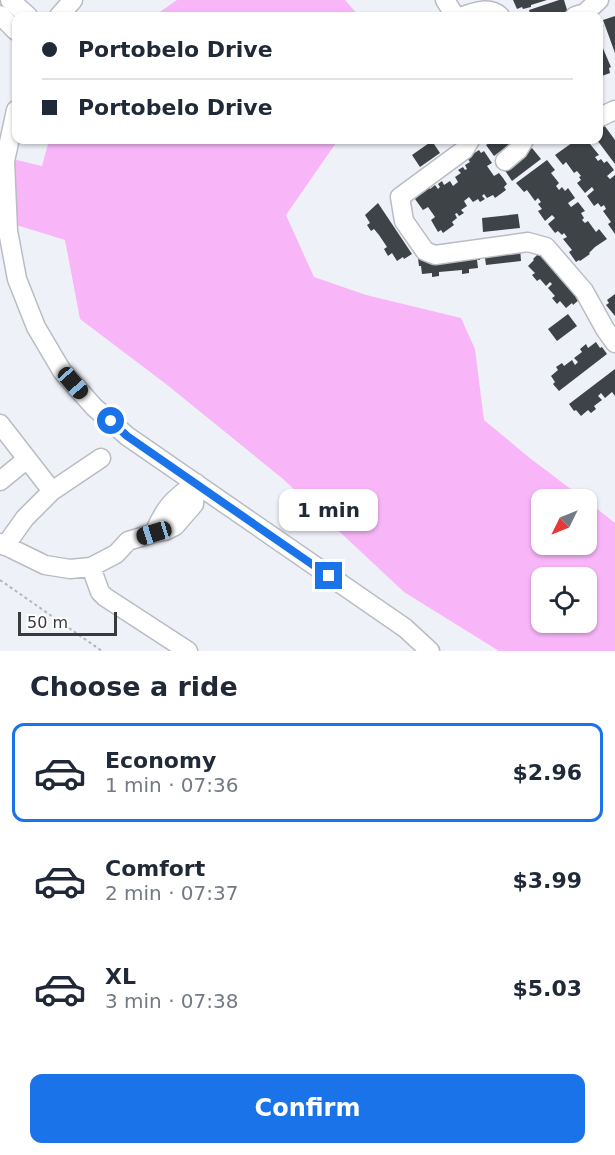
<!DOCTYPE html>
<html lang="en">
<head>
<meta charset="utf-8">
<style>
	body { margin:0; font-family:"DejaVu Sans",sans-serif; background:#f2f2f3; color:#1f2937; height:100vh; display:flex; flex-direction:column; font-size:22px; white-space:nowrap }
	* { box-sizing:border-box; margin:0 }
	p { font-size:20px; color:#747a83 }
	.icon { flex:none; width:33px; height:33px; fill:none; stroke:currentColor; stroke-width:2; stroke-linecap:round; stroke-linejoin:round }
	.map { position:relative; height:651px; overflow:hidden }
	.side { display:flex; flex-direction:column; background:#fff; flex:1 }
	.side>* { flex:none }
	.top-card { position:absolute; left:12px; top:12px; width:591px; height:132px; border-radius:12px; box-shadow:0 2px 4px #0004; display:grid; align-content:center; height:132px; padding:0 30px; background:#fff }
	.needle { width:39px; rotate:227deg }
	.buttons { position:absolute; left:531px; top:489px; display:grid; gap:12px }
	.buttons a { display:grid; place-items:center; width:66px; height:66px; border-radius:12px; background:#fff; box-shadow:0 2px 4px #0004; font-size:30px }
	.scale { position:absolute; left:18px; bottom:15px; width:99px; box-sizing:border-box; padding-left:6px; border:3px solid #393a3c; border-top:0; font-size:16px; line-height:21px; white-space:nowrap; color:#393a3c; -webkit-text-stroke:4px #fff; paint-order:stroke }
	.end { position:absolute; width:27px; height:27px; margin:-14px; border:8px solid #1a73e8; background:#fff; box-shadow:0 0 0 3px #fff }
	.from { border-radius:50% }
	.bubble { position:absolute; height:42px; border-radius:12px; background:#fff; box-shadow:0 2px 4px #0004; font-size:20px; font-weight:700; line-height:42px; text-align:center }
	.car { position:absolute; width:18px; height:36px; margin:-18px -9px; border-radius:8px; box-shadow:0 0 4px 2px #0007; background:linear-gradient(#222 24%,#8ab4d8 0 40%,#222 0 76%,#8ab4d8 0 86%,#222 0) }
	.top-card b { display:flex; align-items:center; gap:21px; height:57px; font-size:22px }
	.top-card b+b { border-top:2px solid #e0e1e3 }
	.top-card i { width:15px; height:15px; background:#1f2937 }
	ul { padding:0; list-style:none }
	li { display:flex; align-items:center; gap:18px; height:99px; margin:0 12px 9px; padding:0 18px; border:3px solid transparent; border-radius:12px }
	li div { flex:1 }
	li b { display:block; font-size:22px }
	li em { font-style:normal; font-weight:700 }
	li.active { border-color:#1a73e8 }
	li>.icon { width:54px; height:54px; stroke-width:1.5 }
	h2 { padding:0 30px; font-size:27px; line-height:72px }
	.action { display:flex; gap:12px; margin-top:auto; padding:12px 30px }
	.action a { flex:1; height:69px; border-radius:12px; background:#1a73e8; color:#fff; font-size:24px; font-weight:700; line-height:69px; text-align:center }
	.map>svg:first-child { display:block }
</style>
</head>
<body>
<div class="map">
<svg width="615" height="651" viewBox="0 0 615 651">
	<rect width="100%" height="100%" fill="#eff1f8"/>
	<path fill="#f8b6f9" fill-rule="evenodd" d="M 177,0 L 345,0 L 359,16 L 154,16 Z
		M 49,140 L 338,140 L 286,215 L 314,277 L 366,295 L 461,318 L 475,349 L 484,420 L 531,459 L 584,499 L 542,500 L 542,544 L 586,544 L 587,501 L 615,523 L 615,651 L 499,651 L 404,592 L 283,479 L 166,384 L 80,319 L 65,240 L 0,220 L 0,156 L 42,166 ZM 542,578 L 586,578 L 586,622 L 542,622 Z"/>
	<path fill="#3e4347" d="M 513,0 L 547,0 L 531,5 L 531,7 L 523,9 L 522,7 L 517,9 Z
		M 559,0 L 564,0 L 568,13 L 556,16 L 531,16 L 529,10 Z
		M 615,16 L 615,53 L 603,20 Z
		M 598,37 L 611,67 L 609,68 L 610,73 L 599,77 Z
		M 604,125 L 615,140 L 615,164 L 597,140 L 598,140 L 598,129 Z
		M 494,140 L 516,140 L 494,156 L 486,145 Z
		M 576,140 L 592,140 L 593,142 L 590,144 L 599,155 L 595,157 L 598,161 L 601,159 L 604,163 L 607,161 L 614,170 L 607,176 L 610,179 L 615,175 L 615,234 L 608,224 L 611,222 L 603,211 L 606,209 L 604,205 L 601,207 L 598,203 L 594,206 L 587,196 L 594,190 L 592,187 L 585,193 L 577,183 L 581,180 L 579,177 L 581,176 L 577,171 L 574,173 L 566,162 L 563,165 L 555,155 Z
		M 432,141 L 440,153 L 420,167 L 412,155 Z
		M 532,148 L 541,159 L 512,181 L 504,169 Z
		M 479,150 L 481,153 L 484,151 L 492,163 L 487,166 L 494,176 L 499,173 L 503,178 L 507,184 L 504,187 L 506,190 L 495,198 L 493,195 L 487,198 L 484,194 L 482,196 L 485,199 L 480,202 L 478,199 L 473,202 L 469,197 L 464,201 L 467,206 L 461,210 L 464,213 L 459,216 L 457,213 L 455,214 L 457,218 L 452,222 L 454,225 L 443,233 L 441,230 L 438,232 L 431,220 L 435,217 L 428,207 L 423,210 L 420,206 L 415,199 L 418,196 L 416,193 L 427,185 L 430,189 L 435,185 L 438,189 L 440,187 L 438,184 L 442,181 L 444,185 L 450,181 L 453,186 L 458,182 L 455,177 L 461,173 L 458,170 L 463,167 L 465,170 L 467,169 L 465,165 L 470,162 L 467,158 Z
		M 547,160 L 555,170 L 551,173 L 559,183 L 556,186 L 559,190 L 562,187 L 565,191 L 568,188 L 575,198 L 568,203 L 571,207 L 578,202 L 585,211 L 581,213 L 584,218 L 582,220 L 585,223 L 588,221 L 596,232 L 599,229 L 607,239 L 595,247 L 589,253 L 590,254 L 580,261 L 579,260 L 576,262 L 569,252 L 572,250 L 563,239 L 567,237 L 564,233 L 562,235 L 558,231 L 555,233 L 548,224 L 555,218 L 552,215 L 545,221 L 538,211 L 542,209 L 538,204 L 541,202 L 538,198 L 535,201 L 527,190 L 524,192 L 516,183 Z
		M 378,203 L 412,254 L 404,259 L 403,257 L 397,261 L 392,253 L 388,256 L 384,249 L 387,247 L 379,235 L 374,229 L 371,231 L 367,225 L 370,223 L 365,215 Z
		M 518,214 L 520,228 L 483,232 L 482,218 Z
		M 520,247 L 521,261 L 486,265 L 484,251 Z
		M 479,251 L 480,260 L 477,260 L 478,268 L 469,269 L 469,273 L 462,274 L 462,270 L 439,272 L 439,276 L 432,277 L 432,273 L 422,274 L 421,266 L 419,266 L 418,258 Z
		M 539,253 L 580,299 L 573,305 L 572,303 L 566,308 L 560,301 L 557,304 L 552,298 L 555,296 L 548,288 L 552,284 L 550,282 L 546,286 L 540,279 L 537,281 L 532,275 L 535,273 L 528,266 L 534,260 L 533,259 Z
		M 615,294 L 615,316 L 606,305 L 609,303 L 607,300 Z
		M 568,314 L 577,326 L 557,341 L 548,329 Z
		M 596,342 L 600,348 L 602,347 L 607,354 L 559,391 L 553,384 L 555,382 L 551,376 L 558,370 L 556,367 L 562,363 L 564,366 L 572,360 L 575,365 L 578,362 L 574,358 L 582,352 L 580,349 L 586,344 L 588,348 Z
		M 615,369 L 615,396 L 612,392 L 605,398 L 601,393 L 598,396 L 602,400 L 594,406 L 596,409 L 591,413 L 588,410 L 581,416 L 576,410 L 574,411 L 569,404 Z"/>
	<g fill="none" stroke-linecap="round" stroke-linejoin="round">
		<g stroke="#babcc3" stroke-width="21">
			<path id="minor" d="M 10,0 L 28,16
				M 445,0 L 455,16
				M 0,15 L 16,31
				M 59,16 L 73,0
				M 463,16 C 476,12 489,6 500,16
				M 575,16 L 585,13 L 599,0
				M 16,110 L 5,161 L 8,231 L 17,279 L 36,327 L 62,371 L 94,407 L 127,436 L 405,628 L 430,651
				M 598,118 L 615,110
				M 470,140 L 464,150 L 400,197 L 404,221 L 425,251 L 435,255 L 528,242 L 546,247 L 584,291 L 605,329 L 615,343
				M 505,161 L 518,150 L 524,140
				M 0,424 L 52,491
				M 0,481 L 27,459
				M 154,533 C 165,507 173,499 196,483
				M 0,543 L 45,565 L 70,569 L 91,567 L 116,554 L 128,541 L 154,533 L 165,531 L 175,526 L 194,504 L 196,483
				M 5,546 L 25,518 L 52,491 L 101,458
				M 91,567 L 100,592 L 105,597 L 188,651"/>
		</g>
		<path stroke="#b3b5ba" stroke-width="2" stroke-dasharray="3 3" stroke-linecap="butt" d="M 0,580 L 102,651"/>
		<use href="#minor" stroke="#fff" stroke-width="18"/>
	</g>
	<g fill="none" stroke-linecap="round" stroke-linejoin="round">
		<path stroke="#1a73e8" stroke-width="8" d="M 111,421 L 127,436 L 329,576"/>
	</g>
</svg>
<div class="buttons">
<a><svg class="needle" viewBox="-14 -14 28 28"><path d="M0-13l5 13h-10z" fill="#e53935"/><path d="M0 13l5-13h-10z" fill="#747a83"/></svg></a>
<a><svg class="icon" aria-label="locate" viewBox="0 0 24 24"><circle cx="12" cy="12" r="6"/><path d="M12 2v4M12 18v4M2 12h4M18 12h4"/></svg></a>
</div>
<div class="scale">50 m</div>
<i class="end from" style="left:111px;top:421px"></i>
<i class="end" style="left:329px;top:576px"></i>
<div class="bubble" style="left:279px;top:489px;width:99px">1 min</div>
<i class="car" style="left:73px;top:383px;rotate:139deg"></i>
<i class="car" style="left:154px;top:533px;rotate:253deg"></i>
<div class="top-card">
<b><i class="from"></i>Portobelo Drive</b>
<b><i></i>Portobelo Drive</b>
</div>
</div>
<section class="side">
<h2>Choose a ride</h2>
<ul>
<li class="active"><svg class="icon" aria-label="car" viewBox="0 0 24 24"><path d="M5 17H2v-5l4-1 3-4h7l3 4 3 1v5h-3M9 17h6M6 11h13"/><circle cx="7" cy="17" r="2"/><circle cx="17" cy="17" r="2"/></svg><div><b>Economy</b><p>1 min · 07:36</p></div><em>$2.96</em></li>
<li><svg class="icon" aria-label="car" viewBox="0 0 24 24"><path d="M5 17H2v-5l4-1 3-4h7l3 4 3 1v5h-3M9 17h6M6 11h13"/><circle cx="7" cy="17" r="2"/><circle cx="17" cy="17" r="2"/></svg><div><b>Comfort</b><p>2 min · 07:37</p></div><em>$3.99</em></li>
<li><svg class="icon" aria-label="car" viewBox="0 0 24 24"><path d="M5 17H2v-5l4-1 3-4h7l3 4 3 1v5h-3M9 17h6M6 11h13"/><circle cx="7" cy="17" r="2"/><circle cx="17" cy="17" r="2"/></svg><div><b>XL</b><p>3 min · 07:38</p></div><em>$5.03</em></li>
</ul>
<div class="action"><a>Confirm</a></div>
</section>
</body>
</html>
